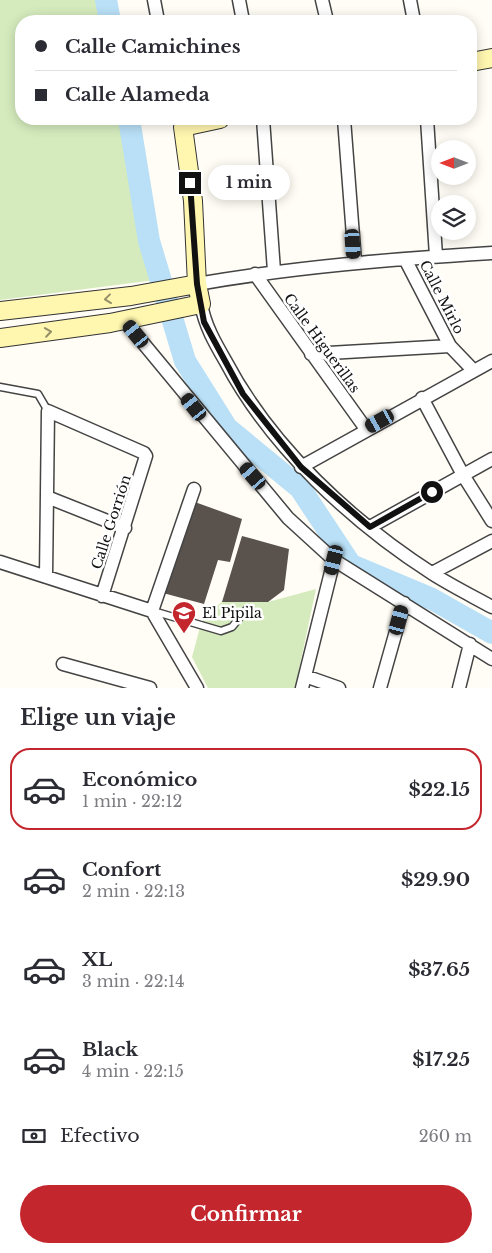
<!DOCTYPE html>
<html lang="es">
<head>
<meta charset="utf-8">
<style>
	body { margin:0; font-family:"Libre Baskerville",serif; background:#f7f7f7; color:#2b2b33; height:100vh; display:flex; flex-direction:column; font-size:19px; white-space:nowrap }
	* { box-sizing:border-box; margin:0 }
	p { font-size:16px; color:#7c7c81 }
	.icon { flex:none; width:28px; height:28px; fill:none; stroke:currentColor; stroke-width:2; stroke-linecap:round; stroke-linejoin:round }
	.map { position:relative; height:688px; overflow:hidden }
	.drawer { display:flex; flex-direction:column; background:#fff; flex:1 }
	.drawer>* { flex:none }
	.top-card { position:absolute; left:15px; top:15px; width:462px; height:110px; border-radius:20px; box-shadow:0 2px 12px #0003; display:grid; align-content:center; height:110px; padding:0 20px; background:#fff }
	.needle { width:32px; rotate:270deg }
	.controls { position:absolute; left:431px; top:140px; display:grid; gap:10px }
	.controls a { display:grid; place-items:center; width:45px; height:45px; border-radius:50%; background:#fff; box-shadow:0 2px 12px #0003; font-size:25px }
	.end { position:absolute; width:22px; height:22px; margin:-11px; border:6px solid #111; background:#fff; box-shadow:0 0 0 2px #fff }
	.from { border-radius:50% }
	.bubble { position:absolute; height:35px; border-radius:18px; background:#fff; box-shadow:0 2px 12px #0003; font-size:16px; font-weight:700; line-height:35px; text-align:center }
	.car { position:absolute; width:15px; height:30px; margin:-15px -8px; border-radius:6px; box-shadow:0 0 4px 1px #0007; background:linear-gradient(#222 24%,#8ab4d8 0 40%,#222 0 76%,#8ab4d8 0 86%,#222 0) }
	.top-card b { display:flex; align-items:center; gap:18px; height:48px; font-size:19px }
	.top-card b+b { border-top:1px solid #e1e1e2 }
	.top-card i { width:12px; height:12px; background:#2b2b33 }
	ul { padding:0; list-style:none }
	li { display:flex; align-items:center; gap:15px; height:82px; margin:0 10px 8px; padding:0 10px; border:2px solid transparent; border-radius:20px }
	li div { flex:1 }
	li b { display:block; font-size:19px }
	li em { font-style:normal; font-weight:700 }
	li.current { border-color:#c4262e }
	li>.icon { width:45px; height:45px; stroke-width:1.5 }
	h2 { padding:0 20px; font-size:22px; line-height:60px }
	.pay { display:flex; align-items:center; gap:12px; height:55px; padding:0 20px; font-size:19px }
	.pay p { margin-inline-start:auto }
	.cta { display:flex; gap:10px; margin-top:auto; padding:10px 20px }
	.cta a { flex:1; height:58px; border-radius:30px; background:#c4262e; color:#fff; font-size:20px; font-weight:700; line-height:58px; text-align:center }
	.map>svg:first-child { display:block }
</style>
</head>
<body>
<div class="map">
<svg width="492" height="688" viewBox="0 0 492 688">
	<rect width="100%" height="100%" fill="#fffdf5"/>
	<path fill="#d5ebbd" d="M 0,0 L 108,0 L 111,21 L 21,21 L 21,119 L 125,119 L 145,239 L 155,280 L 0,300 Z
		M 316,589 L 295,688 L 208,688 L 192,657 L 203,616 L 222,602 L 268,602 Z"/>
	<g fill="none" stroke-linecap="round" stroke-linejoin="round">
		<path stroke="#b9e0f7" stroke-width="22" d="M 106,0 L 110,21
			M 129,119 L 149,241 L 185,361 L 227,428 L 300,488 L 351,565 L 432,599 L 492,633"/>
	</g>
	<path fill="#5a524d" d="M 192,501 L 242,519 L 230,562 L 218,560 L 204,604 L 163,593 Z
		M 242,536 L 289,549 L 284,590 L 268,602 L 222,602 Z"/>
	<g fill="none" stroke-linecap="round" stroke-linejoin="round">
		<g stroke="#444" stroke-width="9">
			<path id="lane" d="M 0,387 L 38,394 L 48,411
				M 153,611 L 221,631 L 232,627 L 246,610"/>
		</g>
		<g stroke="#444" stroke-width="15">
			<path id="street" d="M 154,0 L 158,21
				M 239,0 L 243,21
				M 322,0 L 327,21
				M 410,0 L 414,21
				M 263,119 L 274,271
				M 344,119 L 355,262
				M 427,119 L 436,256
				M 405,259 L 450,346 L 473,370
				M 255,274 L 366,429
				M 197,284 C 295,267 393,259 492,253
				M 201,304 C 205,326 215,343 226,362 C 271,447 352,522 433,574 C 452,586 472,596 492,607
				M 124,320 L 288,518 L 334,560 L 492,659
				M 311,354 L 450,346
				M 422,398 L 463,475 L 492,521
				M 301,467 L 492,361
				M 47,497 L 125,528
				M 370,527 L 492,459
				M 0,562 L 152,611 L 197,688
				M 432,573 L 492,541
				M 46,577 L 48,411 L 144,453 L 146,456 L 102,596
				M 152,611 L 194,489
				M 63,664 L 150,688
				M 305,676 L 339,688
				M 302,688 L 334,560
				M 380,688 L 404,603
				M 459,688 L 470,644"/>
		</g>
		<g stroke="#333" stroke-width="20">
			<path id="secondary" d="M 471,62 L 492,58
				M 0,311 L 131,296 L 197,284
				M 0,338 L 110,323 L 201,304 L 197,284 L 193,201 L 183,127 L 220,119"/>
		</g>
		<use href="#lane" stroke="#fff" stroke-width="6"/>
		<use href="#street" stroke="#fff" stroke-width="12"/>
		<use href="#secondary" stroke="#fff6b0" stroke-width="18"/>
	</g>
	<defs><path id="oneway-chevron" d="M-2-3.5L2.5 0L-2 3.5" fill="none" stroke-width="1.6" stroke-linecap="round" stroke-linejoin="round" transform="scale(1.25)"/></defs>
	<g stroke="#948f68">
		<use href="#oneway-chevron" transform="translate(108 299) rotate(173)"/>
		<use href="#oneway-chevron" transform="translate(48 332) rotate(-8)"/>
	</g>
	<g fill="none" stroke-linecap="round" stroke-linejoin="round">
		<path stroke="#111" stroke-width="6" d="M 190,183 L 197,284 L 204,322 L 243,394 L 301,467 L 370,527 L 432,492"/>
	</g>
	<defs>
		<g id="school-pin" transform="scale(1.25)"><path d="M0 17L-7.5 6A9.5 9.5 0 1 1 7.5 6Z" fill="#c4262e" stroke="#fff"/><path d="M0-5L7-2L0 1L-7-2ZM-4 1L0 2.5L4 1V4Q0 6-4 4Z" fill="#fff"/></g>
	</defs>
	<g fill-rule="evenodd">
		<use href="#school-pin" x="184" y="613"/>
	</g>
	<g text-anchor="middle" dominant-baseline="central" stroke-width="5" stroke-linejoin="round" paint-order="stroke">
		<g font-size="14" fill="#111" stroke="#fff">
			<text transform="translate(442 297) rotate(63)">Calle Mirlo</text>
			<text transform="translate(322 343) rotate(54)">Calle Higuerillas</text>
			<text transform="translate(111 522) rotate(-72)">Calle Gorrión</text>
		</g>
		<g font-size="14" fill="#111" stroke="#fff" text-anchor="start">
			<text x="202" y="613">El Pipila</text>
		</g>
	</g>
</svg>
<div class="controls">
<a><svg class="needle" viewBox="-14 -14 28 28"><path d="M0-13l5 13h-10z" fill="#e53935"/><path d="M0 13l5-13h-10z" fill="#7c7c81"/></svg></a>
<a><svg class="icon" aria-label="layers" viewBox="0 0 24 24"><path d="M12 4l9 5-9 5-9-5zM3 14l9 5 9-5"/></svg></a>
</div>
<i class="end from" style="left:432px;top:492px"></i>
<i class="end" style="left:190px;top:183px"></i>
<div class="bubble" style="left:208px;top:165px;width:82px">1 min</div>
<i class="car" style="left:353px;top:244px;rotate:176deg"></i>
<i class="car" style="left:136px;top:334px;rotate:321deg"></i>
<i class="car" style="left:194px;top:407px;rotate:321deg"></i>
<i class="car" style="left:380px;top:421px;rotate:241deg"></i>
<i class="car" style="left:253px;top:476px;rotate:319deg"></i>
<i class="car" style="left:334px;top:560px;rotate:194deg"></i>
<i class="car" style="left:399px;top:620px;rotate:15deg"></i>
<div class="top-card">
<b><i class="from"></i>Calle Camichines</b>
<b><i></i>Calle Alameda</b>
</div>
</div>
<section class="drawer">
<h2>Elige un viaje</h2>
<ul>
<li class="current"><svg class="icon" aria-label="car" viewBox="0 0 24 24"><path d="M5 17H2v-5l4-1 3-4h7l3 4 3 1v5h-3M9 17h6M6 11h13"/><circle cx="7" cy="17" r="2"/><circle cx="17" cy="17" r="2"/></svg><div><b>Económico</b><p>1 min · 22:12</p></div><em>$22.15</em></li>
<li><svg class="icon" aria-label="car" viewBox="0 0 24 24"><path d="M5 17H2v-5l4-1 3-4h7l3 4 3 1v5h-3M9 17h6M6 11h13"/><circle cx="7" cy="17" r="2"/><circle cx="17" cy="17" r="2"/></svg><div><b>Confort</b><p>2 min · 22:13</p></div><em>$29.90</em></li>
<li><svg class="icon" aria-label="car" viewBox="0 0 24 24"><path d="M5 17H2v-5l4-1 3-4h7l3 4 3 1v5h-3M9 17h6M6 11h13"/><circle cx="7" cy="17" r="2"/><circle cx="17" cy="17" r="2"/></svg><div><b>XL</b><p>3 min · 22:14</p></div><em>$37.65</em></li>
<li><svg class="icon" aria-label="car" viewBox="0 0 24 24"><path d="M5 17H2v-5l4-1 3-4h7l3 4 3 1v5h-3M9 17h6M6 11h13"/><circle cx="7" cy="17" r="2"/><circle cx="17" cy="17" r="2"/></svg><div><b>Black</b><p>4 min · 22:15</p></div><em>$17.25</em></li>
</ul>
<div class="pay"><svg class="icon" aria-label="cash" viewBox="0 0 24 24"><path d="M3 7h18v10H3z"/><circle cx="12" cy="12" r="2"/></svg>Efectivo<p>260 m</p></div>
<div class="cta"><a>Confirmar</a></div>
</section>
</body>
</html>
